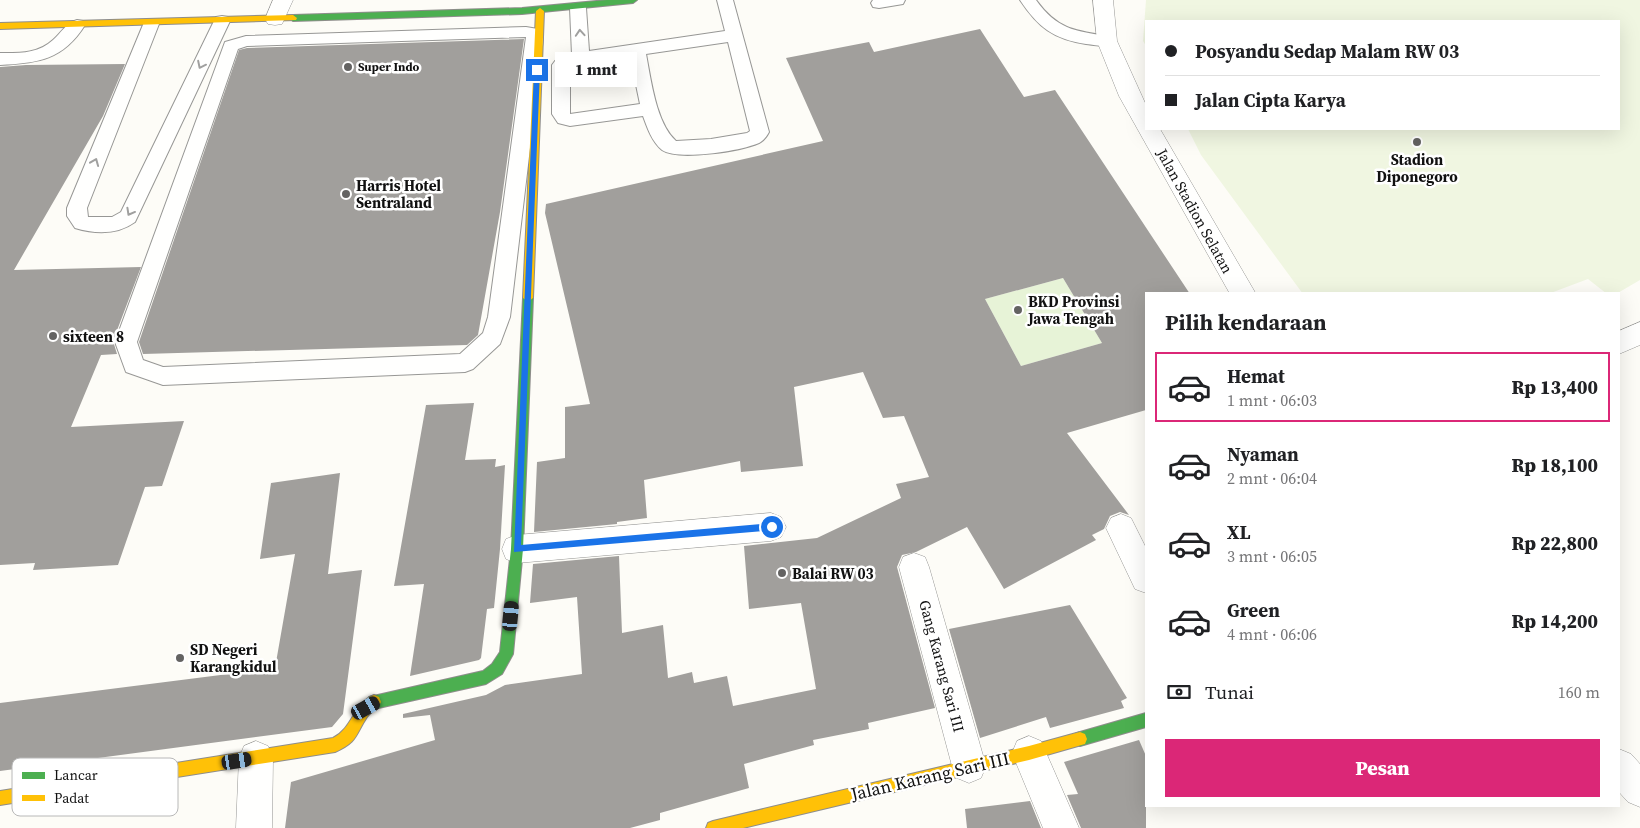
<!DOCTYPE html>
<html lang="id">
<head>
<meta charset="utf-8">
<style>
	body { margin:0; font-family:"Source Serif 4",serif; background:#f2f2f2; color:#202124; height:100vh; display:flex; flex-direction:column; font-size:19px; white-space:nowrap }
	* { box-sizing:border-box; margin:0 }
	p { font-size:16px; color:#757577 }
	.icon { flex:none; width:28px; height:28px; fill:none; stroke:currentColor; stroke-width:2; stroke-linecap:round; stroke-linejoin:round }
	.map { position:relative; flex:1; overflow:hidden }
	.drawer { position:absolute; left:1145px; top:292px; width:475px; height:515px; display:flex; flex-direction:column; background:#fff; border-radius:0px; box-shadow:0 5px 20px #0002 }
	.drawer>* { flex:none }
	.top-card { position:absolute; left:1145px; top:20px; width:475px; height:110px; border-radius:0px; box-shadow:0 5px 20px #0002; display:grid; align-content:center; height:110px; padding:0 20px; background:#fff }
	.end { position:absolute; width:22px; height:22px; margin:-11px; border:6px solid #1a73e8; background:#fff; box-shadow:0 0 0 2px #fff }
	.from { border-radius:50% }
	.bubble { position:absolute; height:35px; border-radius:0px; background:#fff; box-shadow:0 5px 20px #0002; font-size:16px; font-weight:800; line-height:35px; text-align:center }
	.car { position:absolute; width:15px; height:30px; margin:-15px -8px; border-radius:6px; box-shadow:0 0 4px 1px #0007; background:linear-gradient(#222 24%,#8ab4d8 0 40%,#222 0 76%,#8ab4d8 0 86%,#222 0) }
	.top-card b { display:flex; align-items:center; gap:18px; height:48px; font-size:19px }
	.top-card b+b { border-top:1px solid #e0e0e0 }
	.top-card i { width:12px; height:12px; background:#202124 }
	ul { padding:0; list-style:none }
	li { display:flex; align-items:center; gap:15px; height:70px; margin:0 10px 8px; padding:0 10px; border:2px solid transparent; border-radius:0px }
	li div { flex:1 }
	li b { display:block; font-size:19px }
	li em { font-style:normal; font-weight:800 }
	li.on { border-color:#db2777 }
	li>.icon { width:45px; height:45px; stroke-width:1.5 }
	h2 { padding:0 20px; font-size:22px; line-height:60px }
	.pay { display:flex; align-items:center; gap:12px; height:55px; padding:0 20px; font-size:19px }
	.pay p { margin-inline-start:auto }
	.cta { display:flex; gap:10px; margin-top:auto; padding:10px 20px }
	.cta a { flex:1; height:58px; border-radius:0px; background:#db2777; color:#fff; font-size:20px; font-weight:800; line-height:58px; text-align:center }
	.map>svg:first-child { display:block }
</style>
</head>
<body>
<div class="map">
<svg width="1640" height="828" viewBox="0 0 1640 828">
	<rect width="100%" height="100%" fill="#fdfcf7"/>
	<path fill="#e7f3d7" d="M 1063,278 L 1102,343 L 1021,366 L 985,299 Z"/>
	<path fill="#f0f6e1" d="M 1146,0 L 1640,0 L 1640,280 L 1616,294 L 1607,294 L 1588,279 L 1548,294 L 1303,294 L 1201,155 L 1188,129 L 1619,129 L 1619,21 L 1146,21 L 1146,46 L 1143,41 Z"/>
	<path fill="#a19f9c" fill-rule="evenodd" d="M 980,29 L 1024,97 L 1055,90 L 1190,294 L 1146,294 L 1146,410 L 1067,433 L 1129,515 L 1120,512 L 1110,516 L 1104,529 L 1092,535 L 1096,540 L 1004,589 L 967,527 L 916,552 L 902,555 L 897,567 L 935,708 L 868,723 L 869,729 L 813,740 L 814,745 L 744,764 L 749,788 L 660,813 L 660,820 L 630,828 L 285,828 L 291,782 L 435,740 L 430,715 L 403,718 L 403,714 L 486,695 L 505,685 L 582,674 L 577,597 L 530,603 L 533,564 L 619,556 L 622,633 L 663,625 L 668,678 L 692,672 L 694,683 L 727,676 L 733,706 L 816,689 L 801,603 L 749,609 L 744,546 L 817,538 L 901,498 L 896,484 L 929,477 L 904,416 L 883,418 L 863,372 L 794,387 L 803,466 L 741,472 L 740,461 L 644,480 L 647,518 L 617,522 L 617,524 L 534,532 L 537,462 L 565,458 L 565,407 L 590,404 L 545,213 L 546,204 L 823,141 L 786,58 L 869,42 L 874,52 ZM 1063,278 L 1102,343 L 1021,366 L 985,299 Z
		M 524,39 L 500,212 L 478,335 L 467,345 L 143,354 L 139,342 L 239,50 L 247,48 Z
		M 125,64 L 103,116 L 14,270 L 141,267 L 113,341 L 117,354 L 101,355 L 71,427 L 184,421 L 162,486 L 145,487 L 118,565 L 33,570 L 35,563 L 0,565 L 0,67 L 26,65 Z
		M 474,403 L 465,460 L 496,459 L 495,467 L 505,465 L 500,549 L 494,608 L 487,609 L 481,658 L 479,660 L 410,676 L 424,584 L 394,586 L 426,405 Z
		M 340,473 L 328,574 L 362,570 L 343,714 L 332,727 L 0,771 L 0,703 L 275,668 L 295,554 L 260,559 L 271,483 Z
		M 1070,605 L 1127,698 L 1121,701 L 1124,708 L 1050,728 L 1046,717 L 980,738 L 949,629 Z
		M 1139,740 L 1146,756 L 1146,828 L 1081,828 L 1067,795 L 1078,794 L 1064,762 Z
		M 1030,801 L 1041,828 L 967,828 L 965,809 Z"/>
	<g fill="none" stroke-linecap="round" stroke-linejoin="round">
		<g stroke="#979795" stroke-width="2">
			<path id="lane" d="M 717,0 L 733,0 L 769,132 C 767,136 763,141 759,143 C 741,151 678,161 662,150 C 652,142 647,127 643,116 L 570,126 L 558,123 L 552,114 L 552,65 L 555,61 L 572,55 L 570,8 L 572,4 L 578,3 L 584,4 L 586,8 L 589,51 L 725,31 ZM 728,42 L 750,131 L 747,133 L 711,139 L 676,141 C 656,123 651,80 646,54 ZM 630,56 L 640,104 L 570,114 L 570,68 L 583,63 Z
				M 873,0 L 905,0 L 903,4 L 879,8 L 873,7 L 871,3 Z
				M 1020,0 L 1036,0 C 1057,29 1074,31 1107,36 L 1113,37 L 1115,41 L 1113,45 C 1104,47 1095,45 1086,44 C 1053,39 1038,27 1020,0 Z
				M 222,16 L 228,17 L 230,21 L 135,222 C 117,235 95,234 75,228 L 67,216 L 67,208 L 145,20 L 151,19 L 157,20 L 159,24 L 87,208 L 88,217 L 112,217 L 121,212 L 214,21 L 216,17 Z
				M 77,20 L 83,21 L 85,25 C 63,60 38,63 0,65 L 0,53 C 19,53 38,54 53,40 C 61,33 67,22 77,20 Z
				M 526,27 L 538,29 L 543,38 L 510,317 L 500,344 L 473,369 L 465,372 L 163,385 L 126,372 L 115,342 L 225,42 L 246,36 ZM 526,37 L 488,317 L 483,333 L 460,354 L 163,367 L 143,360 L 137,342 L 238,49 L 247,46 Z"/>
		</g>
		<g stroke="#979795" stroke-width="1">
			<path id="street" d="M 273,0 L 293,0 L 282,24 L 275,25 L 268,24 L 265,19 Z
				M 1093,0 L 1113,0 L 1117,41 L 1146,105 L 1146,129 L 1160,129 L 1256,294 L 1230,294 L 1119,96 L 1097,41 Z
				M 1640,322 L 1640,345 L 1619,354 L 1619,331 Z
				M 771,513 L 781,517 L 786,527 L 781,537 L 771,541 L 517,563 L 506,559 L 502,549 L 506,539 L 517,535 Z
				M 1121,514 L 1131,518 L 1146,548 L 1146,593 L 1135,589 L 1106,528 L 1111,518 Z
				M 914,553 L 925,557 L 929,567 L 986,766 L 981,778 L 969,783 L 957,778 L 952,766 L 899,567 L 903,557 Z
				M 1029,736 L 1041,741 L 1079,828 L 1043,828 L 1012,753 L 1017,741 Z
				M 256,741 L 268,746 L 273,758 L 272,828 L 236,828 L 239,758 L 244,746 Z
				M 1619,749 L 1631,754 L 1640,764 L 1640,807 L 1628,802 L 1619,792 Z"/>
		</g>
		<g stroke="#8e8d8b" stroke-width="2">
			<path id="fast" d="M 607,0 L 637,0 L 633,3 L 522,14 L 293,21 L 289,18 L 293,15 L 522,8 Z
				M 528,294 L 533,298 L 523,549 L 513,654 L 502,674 L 486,684 L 374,709 L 369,707 L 367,702 L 369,697 L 483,671 L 492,664 L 500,652 L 511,549 L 523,298 Z
				M 1146,713 L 1146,727 L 1080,746 L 1075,744 L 1073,739 L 1075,734 L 1080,732 Z"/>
		</g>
		<g stroke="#8e8d8b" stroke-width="2">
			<path id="slow" d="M 540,8 L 544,11 L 533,298 L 528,302 L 523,298 L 536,11 Z
				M 293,15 L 297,18 L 296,20 L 0,29 L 0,23 Z
				M 374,695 L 379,697 L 381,702 C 378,709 371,711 367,717 C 355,735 358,742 335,752 L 0,805 L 0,791 L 333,738 C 353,728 353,704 374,695 Z
				M 1080,732 L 1085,734 L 1087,739 L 1085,744 L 1029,760 L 743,828 L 706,828 L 708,823 L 713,821 L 1029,746 Z"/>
		</g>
		<use href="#lane" fill="#fffffe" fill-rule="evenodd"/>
		<use href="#street" fill="#fffffe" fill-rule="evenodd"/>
		<use href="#fast" fill="#4caf50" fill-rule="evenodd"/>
		<use href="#slow" fill="#ffc107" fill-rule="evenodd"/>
	</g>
	<defs><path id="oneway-chevron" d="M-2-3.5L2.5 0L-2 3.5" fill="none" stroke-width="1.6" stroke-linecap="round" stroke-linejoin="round" transform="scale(1.25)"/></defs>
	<g stroke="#a0a09f">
		<use href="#oneway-chevron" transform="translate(580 33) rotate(-94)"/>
		<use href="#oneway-chevron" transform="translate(201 65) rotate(116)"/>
		<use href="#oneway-chevron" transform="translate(95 162) rotate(-68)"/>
		<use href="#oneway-chevron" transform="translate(130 212) rotate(119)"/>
	</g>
	<path fill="#1a73e8" d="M 537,68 L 540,70 L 521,545 L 772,523 L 775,524 L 775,530 L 514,552 L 534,70 Z"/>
	<g fill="#646362" stroke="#fff" stroke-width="2">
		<circle cx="348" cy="67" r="5"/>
		<circle cx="1417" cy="142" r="5"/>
		<circle cx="346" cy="194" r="5"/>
		<circle cx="1018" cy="310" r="5"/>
		<circle cx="53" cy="336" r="5"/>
		<circle cx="782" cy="573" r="5"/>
		<circle cx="180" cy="658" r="5"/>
	</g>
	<g text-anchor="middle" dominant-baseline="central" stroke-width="5" stroke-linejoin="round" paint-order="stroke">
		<g font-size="12" font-weight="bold" fill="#111" stroke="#fff" text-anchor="start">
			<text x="358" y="67">Super Indo</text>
		</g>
		<g font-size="15" font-weight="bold" fill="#111" stroke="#fff" text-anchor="start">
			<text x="1417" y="159" text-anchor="middle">Stadion<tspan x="1417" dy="17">Diponegoro</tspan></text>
			<text x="356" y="185">Harris Hotel<tspan x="356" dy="17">Sentraland</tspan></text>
			<text x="1028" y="301">BKD Provinsi<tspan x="1028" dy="17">Jawa Tengah</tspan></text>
			<text x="63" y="336">sixteen 8</text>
			<text x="792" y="573">Balai RW 03</text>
			<text x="190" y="649">SD Negeri<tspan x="190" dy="17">Karangkidul</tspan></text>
		</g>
		<g font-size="15" fill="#111" stroke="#fff">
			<text transform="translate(1195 211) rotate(61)">Jalan Stadion Selatan</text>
			<text transform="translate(942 666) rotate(75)">Gang Karang Sari III</text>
		</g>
		<g font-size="18" fill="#111" stroke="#fff">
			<text transform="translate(930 776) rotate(-13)">Jalan Karang Sari III</text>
		</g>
	</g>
	<rect x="12" y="758" width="166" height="58" rx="8" fill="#fff" stroke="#b8b8b8" stroke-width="1"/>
	<rect x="22" y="772" width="23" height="7" fill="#4caf50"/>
	<rect x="22" y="795" width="23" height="6" fill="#ffc107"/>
	<g font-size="14" fill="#111">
		<text x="54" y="780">Lancar</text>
		<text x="54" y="803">Padat</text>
	</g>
</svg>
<i class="end from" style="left:772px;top:527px"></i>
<i class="end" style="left:537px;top:70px"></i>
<div class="bubble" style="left:555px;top:52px;width:82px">1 mnt</div>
<i class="car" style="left:511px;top:616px;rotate:5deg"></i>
<i class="car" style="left:366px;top:708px;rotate:61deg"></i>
<i class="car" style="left:237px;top:761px;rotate:81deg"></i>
<div class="top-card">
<b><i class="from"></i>Posyandu Sedap Malam RW 03</b>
<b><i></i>Jalan Cipta Karya</b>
</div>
<section class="drawer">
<h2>Pilih kendaraan</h2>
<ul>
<li class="on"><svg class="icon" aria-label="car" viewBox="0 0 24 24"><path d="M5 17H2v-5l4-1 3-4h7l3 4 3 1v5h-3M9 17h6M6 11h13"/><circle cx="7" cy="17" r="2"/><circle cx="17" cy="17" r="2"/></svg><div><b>Hemat</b><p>1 mnt · 06:03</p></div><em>Rp 13,400</em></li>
<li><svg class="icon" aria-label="car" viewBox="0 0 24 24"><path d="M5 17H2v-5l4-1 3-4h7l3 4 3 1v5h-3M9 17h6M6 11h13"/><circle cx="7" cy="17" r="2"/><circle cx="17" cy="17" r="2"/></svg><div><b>Nyaman</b><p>2 mnt · 06:04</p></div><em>Rp 18,100</em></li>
<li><svg class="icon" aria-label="car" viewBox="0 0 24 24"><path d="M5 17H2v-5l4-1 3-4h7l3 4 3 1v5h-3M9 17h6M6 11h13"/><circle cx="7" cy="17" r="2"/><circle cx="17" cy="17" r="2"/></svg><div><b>XL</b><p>3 mnt · 06:05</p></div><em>Rp 22,800</em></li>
<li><svg class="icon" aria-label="car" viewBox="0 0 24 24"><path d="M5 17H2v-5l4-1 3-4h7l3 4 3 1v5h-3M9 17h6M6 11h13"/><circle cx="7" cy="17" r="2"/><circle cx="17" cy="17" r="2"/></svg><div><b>Green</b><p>4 mnt · 06:06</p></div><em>Rp 14,200</em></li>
</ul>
<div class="pay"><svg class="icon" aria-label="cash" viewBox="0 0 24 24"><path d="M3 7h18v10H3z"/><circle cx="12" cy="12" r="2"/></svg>Tunai<p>160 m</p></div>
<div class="cta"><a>Pesan</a></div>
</section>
</div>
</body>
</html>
